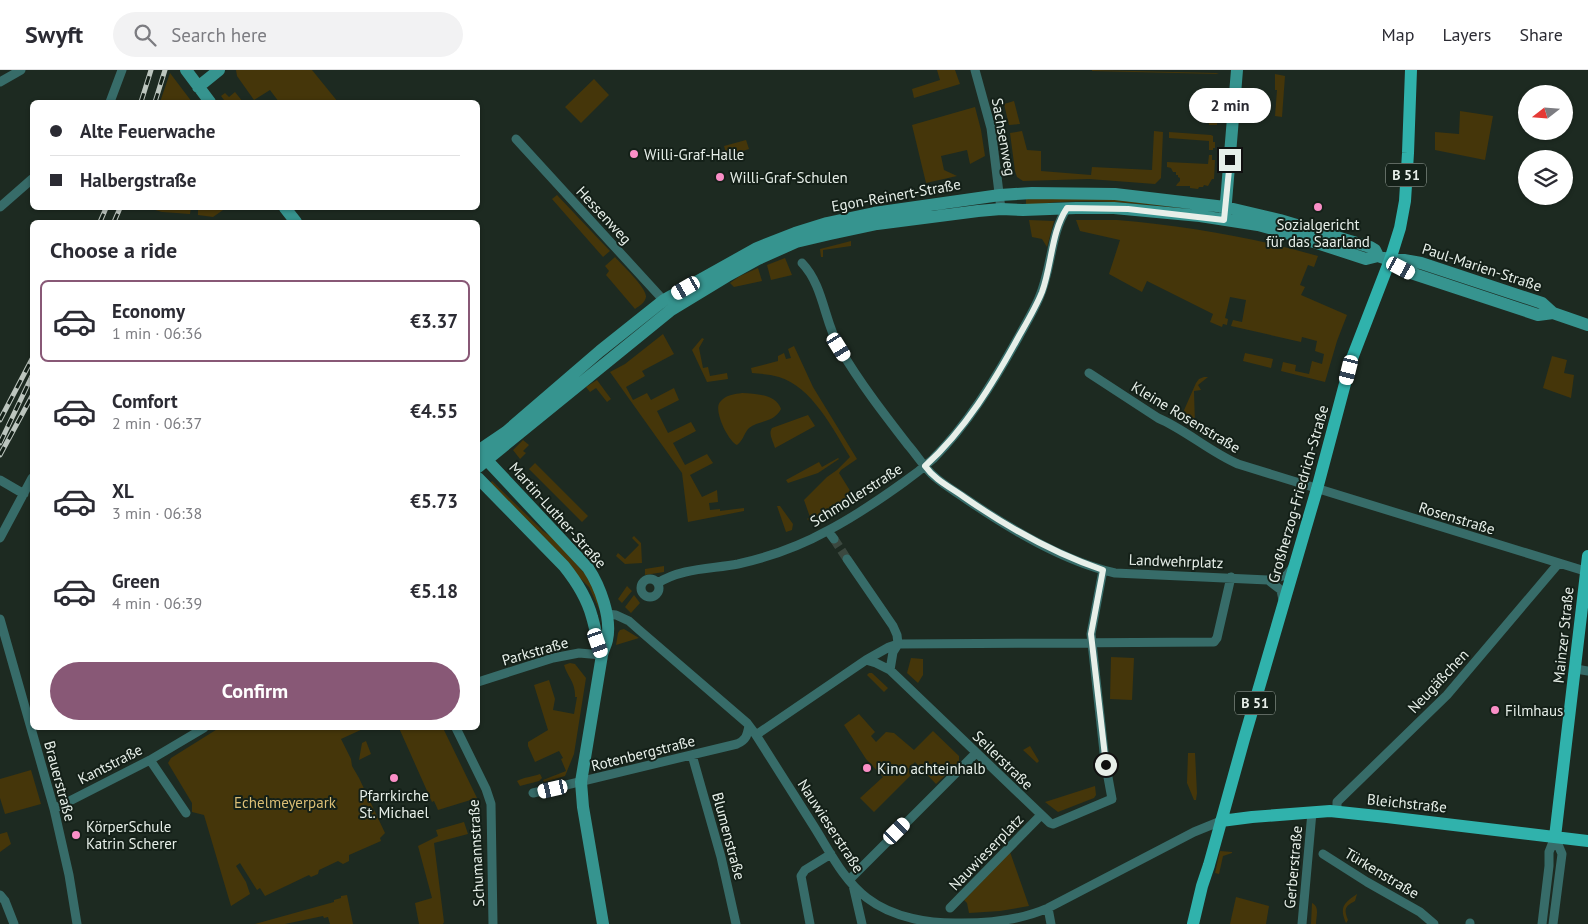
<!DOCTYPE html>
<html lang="en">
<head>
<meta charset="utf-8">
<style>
	body { margin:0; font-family:"PT Sans",sans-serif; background:#f2f2f3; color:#2b2b33; height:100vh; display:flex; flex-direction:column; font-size:19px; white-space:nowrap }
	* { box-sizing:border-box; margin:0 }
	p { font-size:16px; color:#7c7c81 }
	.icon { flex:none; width:28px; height:28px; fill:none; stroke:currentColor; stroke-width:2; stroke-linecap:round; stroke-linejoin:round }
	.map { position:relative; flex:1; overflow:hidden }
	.sheet { position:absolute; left:30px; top:150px; width:450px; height:510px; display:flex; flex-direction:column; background:#fff; border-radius:8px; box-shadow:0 1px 4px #0004 }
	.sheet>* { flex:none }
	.hud { position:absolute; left:30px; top:30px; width:450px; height:110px; border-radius:8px; box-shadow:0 1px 4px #0004; display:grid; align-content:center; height:110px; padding:0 20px; background:#fff }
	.needle { width:32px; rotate:253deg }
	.tools { position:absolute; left:1518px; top:15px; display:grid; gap:10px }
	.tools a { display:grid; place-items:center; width:55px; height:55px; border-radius:50%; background:#fff; box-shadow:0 1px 4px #0004; font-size:25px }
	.end { position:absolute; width:22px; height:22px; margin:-11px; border:6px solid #e7efe9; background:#111; box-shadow:0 0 0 2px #111 }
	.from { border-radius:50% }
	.bubble { position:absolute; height:35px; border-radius:18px; background:#fff; box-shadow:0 1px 4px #0004; font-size:16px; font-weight:700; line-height:35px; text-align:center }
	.car { position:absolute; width:15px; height:30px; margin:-15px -8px; border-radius:6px; box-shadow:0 0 4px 1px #0007; background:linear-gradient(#fff 24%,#345 0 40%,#fff 0 76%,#345 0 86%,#fff 0) }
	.hud b { display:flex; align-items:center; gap:18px; height:48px; font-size:19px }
	.hud b+b { border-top:1px solid #e1e1e2 }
	.hud i { width:12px; height:12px; background:#2b2b33 }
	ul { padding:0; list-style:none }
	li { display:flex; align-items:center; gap:15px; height:82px; margin:0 10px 8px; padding:0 10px; border:2px solid transparent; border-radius:8px }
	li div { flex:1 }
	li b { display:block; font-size:19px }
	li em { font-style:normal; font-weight:700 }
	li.selected { border-color:#885876 }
	li>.icon { width:45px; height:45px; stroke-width:1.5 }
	h2 { padding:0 20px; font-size:22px; line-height:60px }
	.cta { display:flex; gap:10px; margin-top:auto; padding:10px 20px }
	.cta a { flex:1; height:58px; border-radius:30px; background:#885876; color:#fff; font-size:20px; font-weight:700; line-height:58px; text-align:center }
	header { display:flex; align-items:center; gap:30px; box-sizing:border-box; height:70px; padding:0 25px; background:#fff; border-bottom:1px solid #e1e1e2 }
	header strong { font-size:24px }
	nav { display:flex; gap:28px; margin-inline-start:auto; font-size:18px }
	.search { width:350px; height:45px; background:#f2f2f3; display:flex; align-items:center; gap:12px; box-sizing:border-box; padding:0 18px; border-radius:28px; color:#7c7c81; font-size:19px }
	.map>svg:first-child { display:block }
</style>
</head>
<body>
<header>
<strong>Swyft</strong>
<div class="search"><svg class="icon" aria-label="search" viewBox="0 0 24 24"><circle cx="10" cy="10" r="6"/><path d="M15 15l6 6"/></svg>Search here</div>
<nav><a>Map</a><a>Layers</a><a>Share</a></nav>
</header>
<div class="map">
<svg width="1588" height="854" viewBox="0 0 1588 854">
	<rect width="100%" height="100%" fill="#1d2a21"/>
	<path fill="#45360a" d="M 236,0 L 312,0 L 338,32 L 279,32 L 270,20 L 254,30 L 237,6 Z
		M 937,0 L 955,0 L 960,14 L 914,28 L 912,19 L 940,10 Z
		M 1092,0 L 1216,3 L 1219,4 L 1092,1 Z
		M 170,3 L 192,32 L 160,32 Z
		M 1275,4 L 1285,6 L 1282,47 L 1275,46 L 1277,20 L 1275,20 Z
		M 594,9 L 609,25 L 581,53 L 565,37 Z
		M 235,22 L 243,32 L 223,32 L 224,30 L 221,26 L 225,23 L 229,27 Z
		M 1014,31 L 1020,54 L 1009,55 L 1004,34 Z
		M 1207,33 L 1218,34 L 1217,55 L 1209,55 L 1209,51 L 1206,50 Z
		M 975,37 L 981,60 L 985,86 L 970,94 L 967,80 L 941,86 L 944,100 L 957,106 L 926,113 L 912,55 Z
		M 1460,41 L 1493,46 L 1485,90 L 1435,80 L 1435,62 L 1459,64 Z
		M 1022,61 L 1027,80 L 1041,81 L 1041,101 L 1091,105 L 1092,97 L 1152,100 L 1154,61 L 1163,62 L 1161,108 L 1155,114 L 1089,109 L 1023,111 L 1017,107 L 1015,101 L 1010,63 Z
		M 1169,62 L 1211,65 L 1213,66 L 1213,72 L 1215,72 L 1215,78 L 1213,78 L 1213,80 L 1209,80 L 1209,71 L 1169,68 Z
		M 746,70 L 749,79 L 727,86 L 724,76 Z
		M 1209,85 L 1212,85 L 1212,90 L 1215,90 L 1214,109 L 1212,109 L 1208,116 L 1204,115 L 1203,117 L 1199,117 L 1198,119 L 1190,118 L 1190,116 L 1176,116 L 1177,114 L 1180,111 L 1180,108 L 1178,107 L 1178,105 L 1176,105 L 1176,102 L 1173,102 L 1171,98 L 1167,97 L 1167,92 L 1208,94 Z
		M 557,125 L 610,181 L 603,187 L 552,129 Z
		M 1059,128 L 1115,129 L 1197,140 C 1141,134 1083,126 1026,136 L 1026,129 Z
		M 148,138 L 191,138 L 190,144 L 162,142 Z
		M 198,138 L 226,138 L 213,147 L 198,145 Z
		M 1029,150 L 1054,151 L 1047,177 L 1042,169 L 1032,167 Z
		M 1117,150 C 1186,156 1252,167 1318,186 L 1314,197 L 1308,195 L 1300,215 L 1305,217 L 1301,225 L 1347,245 L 1337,271 L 1325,312 L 1281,301 L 1283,292 L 1296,295 L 1295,301 L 1309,304 L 1312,291 L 1322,294 L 1324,284 L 1315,281 L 1317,271 L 1302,267 L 1301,272 L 1231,256 L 1233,250 L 1242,252 L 1246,230 L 1230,227 L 1225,248 L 1228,249 L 1227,255 L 1223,254 L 1222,257 L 1210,252 L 1213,244 L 1147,211 L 1142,222 L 1109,204 L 1120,170 L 1080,161 L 1076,150 Z
		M 851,171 L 851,176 L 823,180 L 823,187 L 821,187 L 820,179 Z
		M 615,187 C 622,195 647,218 646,227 C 645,233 639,236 635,239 L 606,205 L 609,201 L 605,196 Z
		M 785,188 L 792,205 L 771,210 L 767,195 Z
		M 758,198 L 762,211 L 734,217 L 730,213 L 740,206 Z
		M 663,264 L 674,284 L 642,301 L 645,306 L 626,317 L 633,330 L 647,323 L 651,330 L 674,318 L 679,330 L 657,341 L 668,363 L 691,352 L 696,361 L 673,373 L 685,395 L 707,384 L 713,393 L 690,405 L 702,427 L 717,420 L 718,432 L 709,433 L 710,440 L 720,439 L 720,441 L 744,438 L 744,441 L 688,452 L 682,403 L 610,302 L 625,294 Z
		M 702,268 L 704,269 L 699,278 L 703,298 L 708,297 L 710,306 L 727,303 L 728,309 L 707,312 L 692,280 Z
		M 794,276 L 813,317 L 857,389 L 841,400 L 839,403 L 854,427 L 824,446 L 811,452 L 807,449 L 810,447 L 804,430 L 827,407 L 837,400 L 850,387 C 833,359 812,317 779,307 C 770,304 761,304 752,303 L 751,298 L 778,291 L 778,286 L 784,283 L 786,289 L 791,288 L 788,279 Z
		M 1245,283 L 1273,289 L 1271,298 L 1243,291 Z
		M 1552,286 L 1567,290 L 1564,303 L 1574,305 L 1571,328 L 1543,318 Z
		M 1204,307 L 1208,307 L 1198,315 L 1201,320 L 1194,321 L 1195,356 L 1202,357 L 1202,362 L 1184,351 L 1181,347 L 1196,313 L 1199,309 Z
		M 597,310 L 611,329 L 607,332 L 596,318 L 590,322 L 586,317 Z
		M 742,323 C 756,324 776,324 781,339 C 774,353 759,350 749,358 C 744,363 743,371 737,375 C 728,371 713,340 720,332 C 725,325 735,324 742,323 Z
		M 808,345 L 815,356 L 775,378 C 773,371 768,364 772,358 Z
		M 523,370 L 529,375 L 523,381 L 526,383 L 520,389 L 513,380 Z
		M 838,388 L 839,389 L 818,403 L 788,413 L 786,410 L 819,392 L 822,397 Z
		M 535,393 L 588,446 L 582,452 L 529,399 Z
		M 492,411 L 543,461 L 553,468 L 586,505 L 597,526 L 600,541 L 589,517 L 580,508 L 490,413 Z
		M 777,436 L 780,436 L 793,454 L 792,460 L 786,462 Z
		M 634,466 L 641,473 L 642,493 L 625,494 L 616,486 L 618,483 L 625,489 L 639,475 L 632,468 Z
		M 664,496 L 664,502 L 645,505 L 645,499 Z
		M 627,516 L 632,521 L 622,533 L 618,529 Z
		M 634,525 L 640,533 L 631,543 L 625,537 Z
		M 624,559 L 639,568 L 616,575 L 618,563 L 620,560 Z
		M 1111,587 L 1134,588 L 1132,630 L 1110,629 Z
		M 911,588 L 923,589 L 923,605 L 918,613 L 907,603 Z
		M 570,593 L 575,594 L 586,608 L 574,684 L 565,706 L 544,712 L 543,710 L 566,701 L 561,689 L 563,688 L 559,681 L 535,692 L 528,676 L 528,672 L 548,660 L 534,615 L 549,610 L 555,629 L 553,640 L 574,644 L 577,627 L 575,627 C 576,613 567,606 564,595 Z
		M 869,603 L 872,603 L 888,618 L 884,622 L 867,605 Z
		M 859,644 L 875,662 L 871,666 L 876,672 L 886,662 L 894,663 L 914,680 L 933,661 L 959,686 L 959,692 L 936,714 L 915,692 L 908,699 L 913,703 L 874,742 L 860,728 L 883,707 L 866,689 L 844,655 Z
		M 219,658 L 365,658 L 341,669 L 351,689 L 352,696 L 359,708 L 385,763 L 380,768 L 381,771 L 349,785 L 349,791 L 343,794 L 338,791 L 319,800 L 318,804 L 311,807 L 309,805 L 265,826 L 260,818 L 257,820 L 240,793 L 236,796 L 246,812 L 250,824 L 231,836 L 204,745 L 192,742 L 192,733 L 168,693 L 171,688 Z
		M 399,658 L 443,658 L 477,728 L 438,740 L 434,731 L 432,732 Z
		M 366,671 L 371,684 L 359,690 L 362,673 Z
		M 1030,676 L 1039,691 L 1037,693 L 1023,680 Z
		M 1188,683 L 1195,683 L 1197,723 L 1196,730 L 1194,730 L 1187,713 Z
		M 31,700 L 41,734 L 5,744 L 0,728 L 0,709 Z
		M 540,704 L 542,708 L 539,711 L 520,716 L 517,711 C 524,707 532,707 540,704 Z
		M 1095,716 L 1096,725 L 1094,728 L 1058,742 L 1045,732 Z
		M 464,752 L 468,764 L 434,773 L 444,852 L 443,854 L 419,854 L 415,833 L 432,828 L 418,776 L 438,766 L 436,760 Z
		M 7,762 L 11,774 L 0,782 L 0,764 Z
		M 1220,781 L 1232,782 L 1232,783 L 1223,786 L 1219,804 L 1215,803 Z
		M 1010,782 L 1029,836 L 1000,841 L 969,843 L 967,833 L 964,830 Z
		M 1357,824 L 1355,831 C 1346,836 1343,838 1348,850 L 1346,853 C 1339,837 1344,833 1357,824 Z
		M 347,825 L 353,854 L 330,854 L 328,847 L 324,848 L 323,846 L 285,854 L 255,854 L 334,832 L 334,830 L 341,828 L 341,826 Z
		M 1236,827 L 1269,836 L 1266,854 L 1230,854 Z
		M 1312,833 C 1320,837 1316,846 1316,854 L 1311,854 Z"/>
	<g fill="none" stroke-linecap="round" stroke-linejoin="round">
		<path stroke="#3b483f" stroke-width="9" stroke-dasharray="9 4.5" stroke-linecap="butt" d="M 834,469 L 847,489"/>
		<path stroke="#376c69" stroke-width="9" d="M 975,0 L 991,58 L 1001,139
			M 0,12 L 21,0
			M 110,32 L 122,0
			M 516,69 L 667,234
			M 0,137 L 32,109
			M 802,193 C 824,216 824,252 840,279 C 860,313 884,344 908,375 C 917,385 925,399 935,407 C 944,415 956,422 966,429 C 1010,459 1063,491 1115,503 L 1268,510 L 1287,505 L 1293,497
			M 1089,303 L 1158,348 C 1186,360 1210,382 1238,394 L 1588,502
			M 0,410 L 24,424
			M 828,461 L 834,469
			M 0,468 L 32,408
			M 847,489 L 893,556 L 897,565 L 898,574
			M641 518a9 9 0 1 1 18 0a9 9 0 1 1-18 0Z
			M 1268,510 L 1281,520 L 1283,530
			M 658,513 C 681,498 712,499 738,494 C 769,487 800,476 827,461 C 854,447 879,430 904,412 C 914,405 924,397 933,389 C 968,354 994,311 1018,268 C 1025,255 1033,242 1039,228 C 1052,199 1050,164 1067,138
			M 606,544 L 616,545 L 629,551 L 638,559 L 747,653 L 756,665 C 775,695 794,725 813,755 C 829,780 843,810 867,828 C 893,848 930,854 962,853 C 990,853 1021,850 1048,838 L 1194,762 L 1221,751
			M 0,549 L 54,739 L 69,805 L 77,854
			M 866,590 L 876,593 L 890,600 L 1050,753 L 1053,754 L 1112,729 L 1105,691 L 1091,564 L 1103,500
			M 1576,599 L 1588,601
			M 890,600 L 893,582 L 898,574
			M 478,612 L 553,588 L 579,583 L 602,585
			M 456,658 L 486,719 L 491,734 L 493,854
			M 756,665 L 866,590 L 889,577 L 898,574 L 1214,572 L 1217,568 L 1231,507
			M 692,685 L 721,787 L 736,854
			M 150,690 L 186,743
			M 533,723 L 737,674 C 746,670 747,666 749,656
			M 54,739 L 150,690 L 204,658
			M 1337,742 L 1337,732 L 1339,730 L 1447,625 L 1558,494
			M 1323,784 L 1367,812 L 1420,842 L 1434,854
			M 849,810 L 976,683
			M 853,815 L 862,854
			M 0,825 L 5,831 L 14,854
			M 950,838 L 1041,745
			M 1048,838 L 1051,854
			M 810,854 L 801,806 L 805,800 L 831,784
			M 1302,854 L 1312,742
			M 1470,854 L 1470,853
			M 1542,854 L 1549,796 L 1549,782 L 1555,767
			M 1553,854 L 1562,784 L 1555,767"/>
		<path stroke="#36948f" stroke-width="12" d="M 186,0 L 210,32
			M 198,17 L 219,0
			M 285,138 L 296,152
			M 1225,144 L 1237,0
			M 1390,190 L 1411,203 L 1538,245 L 1553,243
			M 478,381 L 506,362 L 600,281 L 664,230 L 757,178 L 795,163 L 827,153 L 874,143 L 1000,125 L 1032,123 L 1115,124 L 1225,137 L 1280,150 L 1370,177 L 1375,180 L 1378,186
			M 482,385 L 588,498 C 600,516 612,548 607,570 C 606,575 603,580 602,585 L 581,712 L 583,737 L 603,854
			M 478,397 L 671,240 L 727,206 L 758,189 L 796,172 L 830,164 L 877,154 L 978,141 L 1001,139 L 1023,140 L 1076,138 L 1114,138 L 1200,146 L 1258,155 L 1277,160 L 1366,189 L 1378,186 L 1390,190 L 1404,190 L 1421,193 L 1542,233 L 1553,243 L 1588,255
			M 478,408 L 564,496 C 576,511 587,528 592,547 C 596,560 597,572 602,585"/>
		<path stroke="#30b2ac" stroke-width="12" d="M 1221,751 L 1252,747 L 1330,741 L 1387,747 L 1588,771
			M 1555,767 L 1588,486
			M 1193,854 L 1202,816 L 1209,795 L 1244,669 L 1317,419 L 1351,291 L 1390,190 L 1400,158 L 1405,131 L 1408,83 L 1411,0"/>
		<g stroke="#bcc5be" stroke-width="5">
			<path id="rail" d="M 141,32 L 151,0
				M 155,32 L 165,0
				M 100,152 L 106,138
				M 114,152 L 120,138
				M 0,350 L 32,289
				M 0,373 L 32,306
				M 0,385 L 32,326"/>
		</g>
		<use href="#rail" stroke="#142018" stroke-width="3" stroke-dasharray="9" stroke-linecap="butt"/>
	</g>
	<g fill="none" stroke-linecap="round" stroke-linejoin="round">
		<path stroke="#e7efe9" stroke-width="6" d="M 1106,695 L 1091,564 L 1103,500 C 1053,483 1007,457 964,427 C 950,417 935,410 925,396 C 965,360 994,312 1019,266 C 1027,252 1036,237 1042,222 C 1052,195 1051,162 1067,138 L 1128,139 L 1224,150 L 1230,90"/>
	</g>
	<g fill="#fa8fc7" stroke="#142018" stroke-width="2">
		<circle cx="634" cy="84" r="5"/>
		<circle cx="720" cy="107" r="5"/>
		<circle cx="1318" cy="137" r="5"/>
		<circle cx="1495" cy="640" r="5"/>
		<circle cx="867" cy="698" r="5"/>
		<circle cx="394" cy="708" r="5"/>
		<circle cx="76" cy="765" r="5"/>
	</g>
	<g text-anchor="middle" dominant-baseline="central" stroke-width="4" stroke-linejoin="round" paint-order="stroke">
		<g fill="#142018" stroke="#a8b1aa" stroke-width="1">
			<rect x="1386" y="93.5" width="40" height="23" rx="4"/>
			<rect x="1235" y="621.5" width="40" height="23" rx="4"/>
		</g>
		<g font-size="14" font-weight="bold" fill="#e7efe9">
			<text x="1406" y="105">B 51</text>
			<text x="1255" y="633">B 51</text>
		</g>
		<g font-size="15" fill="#e7efe9" stroke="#142018">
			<text transform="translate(1004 67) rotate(80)">Sachsenweg</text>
			<text transform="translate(896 125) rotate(-10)">Egon-Reinert-Straße</text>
			<text transform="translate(604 145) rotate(47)">Hessenweg</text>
			<text transform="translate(1482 197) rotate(18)">Paul-Marien-Straße</text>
			<text transform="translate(1186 347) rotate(31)">Kleine Rosenstraße</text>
			<text transform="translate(1298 424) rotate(-74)">Großherzog-Friedrich-Straße</text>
			<text transform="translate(856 425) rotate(-32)">Schmollerstraße</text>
			<text transform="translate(558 445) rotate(48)">Martin-Luther-Straße</text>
			<text transform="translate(1457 448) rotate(17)">Rosenstraße</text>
			<text transform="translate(1176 491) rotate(2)">Landwehrplatz</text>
			<text transform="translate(1563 565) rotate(-84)">Mainzer Straße</text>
			<text transform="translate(535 581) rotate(-16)">Parkstraße</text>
			<text transform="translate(1438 611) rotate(-47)">Neugäßchen</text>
			<text transform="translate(643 683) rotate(-14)">Rotenbergstraße</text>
			<text transform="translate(1003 690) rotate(44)">Seilerstraße</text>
			<text transform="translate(110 694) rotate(-27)">Kantstraße</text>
			<text transform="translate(60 711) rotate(75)">Brauerstraße</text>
			<text transform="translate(1407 733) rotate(6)">Bleichstraße</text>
			<text transform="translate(831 756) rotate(57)">Nauwieserstraße</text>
			<text transform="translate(729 766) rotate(75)">Blumenstraße</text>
			<text transform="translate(986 782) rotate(-46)">Nauwieserplatz</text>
			<text transform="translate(476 783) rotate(-93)">Schumannstraße</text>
			<text transform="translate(1293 797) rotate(-85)">Gerberstraße</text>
			<text transform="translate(1382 803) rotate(31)">Türkenstraße</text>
		</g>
		<g font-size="15" fill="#e7efe9" stroke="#142018" text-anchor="start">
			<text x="644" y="84">Willi-Graf-Halle</text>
			<text x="730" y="107">Willi-Graf-Schulen</text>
			<text x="1318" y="154" text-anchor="middle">Sozialgericht<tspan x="1318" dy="17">für das Saarland</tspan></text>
			<text x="1505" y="640">Filmhaus</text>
			<text x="877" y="698">Kino achteinhalb</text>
			<text x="394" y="725" text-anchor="middle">Pfarrkirche<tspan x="394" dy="17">St. Michael</tspan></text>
			<text x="86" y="756">KörperSchule<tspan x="86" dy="17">Katrin Scherer</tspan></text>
		</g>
		<g font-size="15" fill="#dbbe75" stroke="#142018">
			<text x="285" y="732">Echelmeyerpark</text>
		</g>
	</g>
</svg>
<div class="tools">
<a><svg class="needle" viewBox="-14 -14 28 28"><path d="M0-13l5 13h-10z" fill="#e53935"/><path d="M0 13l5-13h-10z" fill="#7c7c81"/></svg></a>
<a><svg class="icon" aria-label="layers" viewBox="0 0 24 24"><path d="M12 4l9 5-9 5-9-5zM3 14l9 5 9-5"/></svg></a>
</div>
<i class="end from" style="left:1106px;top:695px"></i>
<i class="end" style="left:1230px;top:90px"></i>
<div class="bubble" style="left:1189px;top:18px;width:82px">2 min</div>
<i class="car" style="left:1401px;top:198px;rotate:118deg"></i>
<i class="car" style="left:686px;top:218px;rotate:240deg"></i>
<i class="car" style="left:839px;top:277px;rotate:148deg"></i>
<i class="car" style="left:1349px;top:300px;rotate:194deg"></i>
<i class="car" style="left:598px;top:573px;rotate:161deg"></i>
<i class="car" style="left:553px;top:719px;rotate:257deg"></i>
<i class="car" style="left:897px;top:761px;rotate:45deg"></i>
<div class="hud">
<b><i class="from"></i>Alte Feuerwache</b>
<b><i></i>Halbergstraße</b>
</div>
<section class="sheet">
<h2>Choose a ride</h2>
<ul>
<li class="selected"><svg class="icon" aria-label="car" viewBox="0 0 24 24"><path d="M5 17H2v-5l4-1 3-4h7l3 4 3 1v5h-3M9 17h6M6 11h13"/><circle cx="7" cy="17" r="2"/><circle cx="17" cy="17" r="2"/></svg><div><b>Economy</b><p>1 min · 06:36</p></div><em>€3.37</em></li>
<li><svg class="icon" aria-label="car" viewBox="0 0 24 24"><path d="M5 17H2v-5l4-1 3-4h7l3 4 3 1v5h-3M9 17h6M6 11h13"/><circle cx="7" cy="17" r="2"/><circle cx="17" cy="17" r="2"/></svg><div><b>Comfort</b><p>2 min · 06:37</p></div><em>€4.55</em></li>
<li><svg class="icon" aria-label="car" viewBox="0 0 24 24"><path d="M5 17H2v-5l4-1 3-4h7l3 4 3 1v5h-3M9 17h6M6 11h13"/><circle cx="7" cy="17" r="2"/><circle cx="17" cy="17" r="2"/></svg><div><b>XL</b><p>3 min · 06:38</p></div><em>€5.73</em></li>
<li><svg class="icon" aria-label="car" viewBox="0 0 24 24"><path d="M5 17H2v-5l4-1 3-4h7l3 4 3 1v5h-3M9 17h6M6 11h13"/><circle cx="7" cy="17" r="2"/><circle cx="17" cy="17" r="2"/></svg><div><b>Green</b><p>4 min · 06:39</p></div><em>€5.18</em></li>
</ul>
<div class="cta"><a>Confirm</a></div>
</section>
</div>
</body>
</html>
